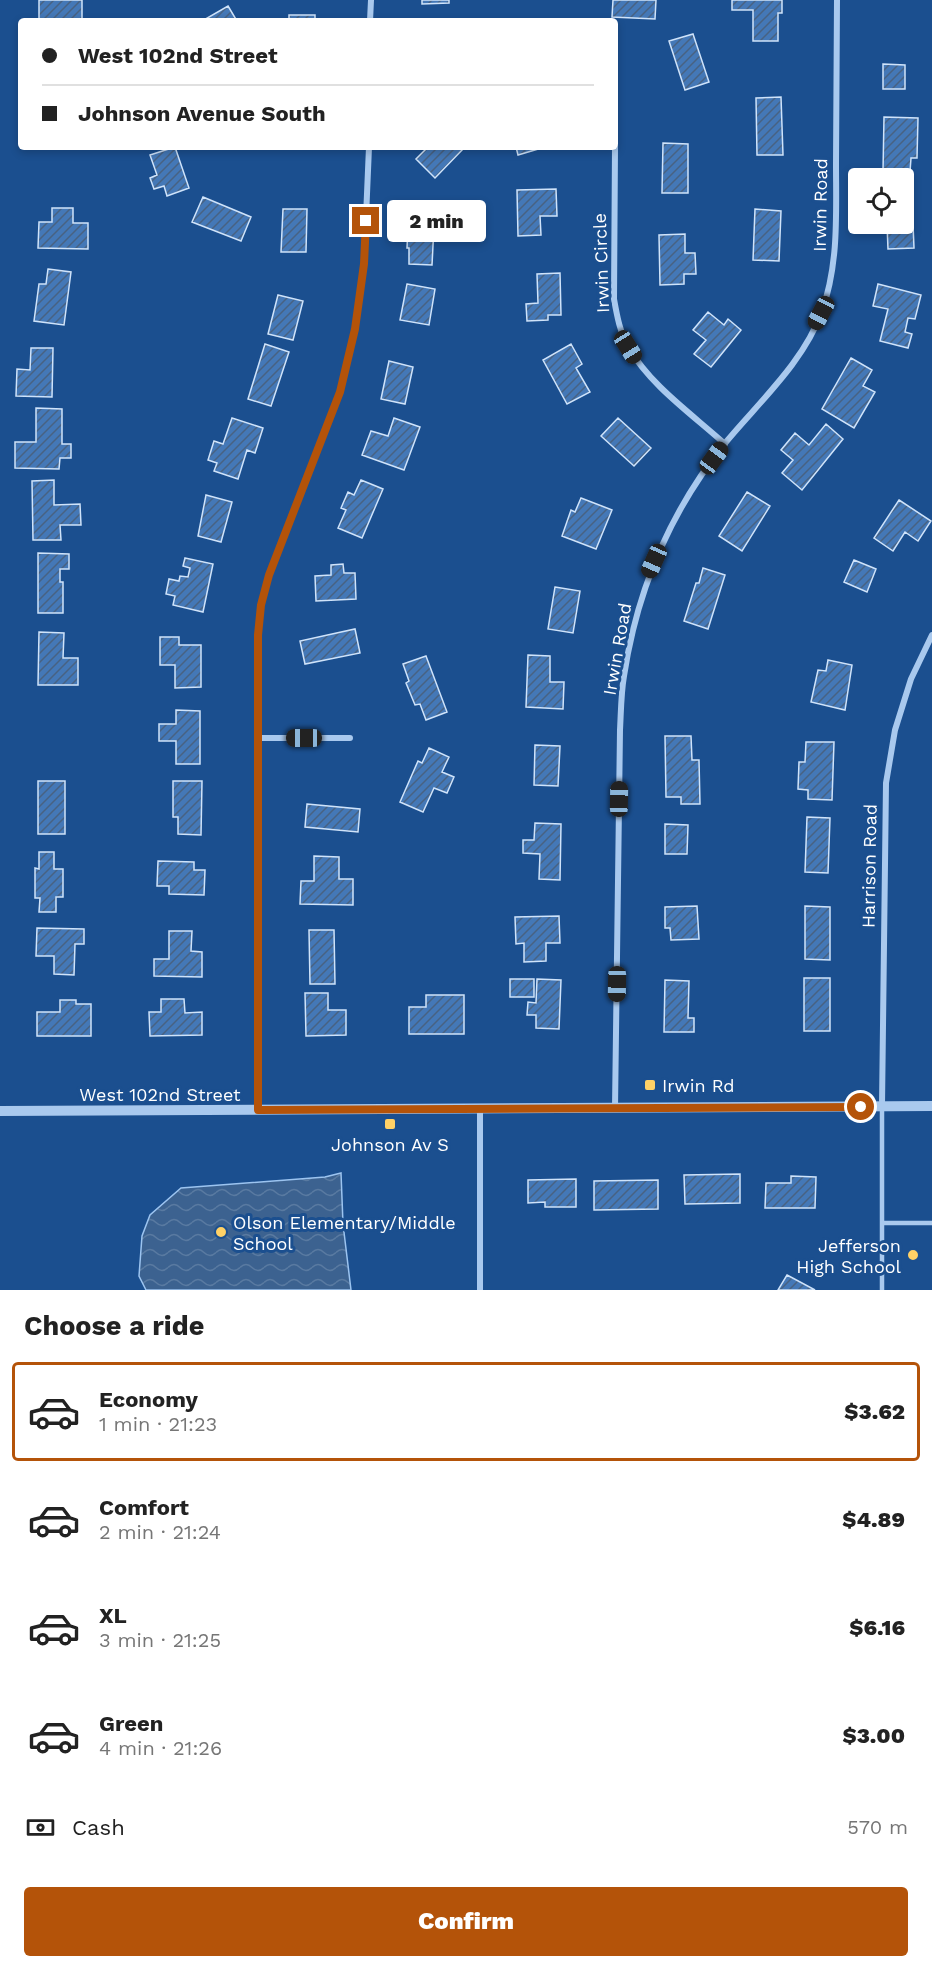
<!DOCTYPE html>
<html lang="en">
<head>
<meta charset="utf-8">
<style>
	body { margin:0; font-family:"Work Sans",sans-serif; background:#f6f6f6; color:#222; height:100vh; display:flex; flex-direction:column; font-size:22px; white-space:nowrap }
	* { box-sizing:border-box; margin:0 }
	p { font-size:20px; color:#767676 }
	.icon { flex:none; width:33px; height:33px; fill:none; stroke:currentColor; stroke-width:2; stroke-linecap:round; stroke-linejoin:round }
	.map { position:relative; height:1290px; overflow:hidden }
	.panel { display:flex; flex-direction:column; background:#fff; flex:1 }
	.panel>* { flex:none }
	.top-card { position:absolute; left:18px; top:18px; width:600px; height:132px; border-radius:6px; box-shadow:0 3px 9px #0003; display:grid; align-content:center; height:132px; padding:0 24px; background:#fff }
	.fabs { position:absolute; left:848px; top:168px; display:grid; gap:12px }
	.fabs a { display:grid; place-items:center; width:66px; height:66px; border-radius:6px; background:#fff; box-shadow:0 3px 9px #0003; font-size:30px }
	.end { position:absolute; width:27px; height:27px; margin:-14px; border:8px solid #b45309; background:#fff; box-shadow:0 0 0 3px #fff }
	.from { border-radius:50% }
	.bubble { position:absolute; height:42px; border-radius:6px; background:#fff; box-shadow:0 3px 9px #0003; font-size:20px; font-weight:800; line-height:42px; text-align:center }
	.car { position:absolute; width:18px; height:36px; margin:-18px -9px; border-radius:8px; box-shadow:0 0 4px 2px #0007; background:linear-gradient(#222 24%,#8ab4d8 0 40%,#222 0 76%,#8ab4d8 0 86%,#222 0) }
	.top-card b { display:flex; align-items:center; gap:21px; height:57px; font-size:22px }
	.top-card b+b { border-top:2px solid #e0e0e0 }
	.top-card i { width:15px; height:15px; background:#222 }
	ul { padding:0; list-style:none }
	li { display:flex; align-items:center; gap:18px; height:99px; margin:0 12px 9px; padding:0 12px; border:3px solid transparent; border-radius:6px }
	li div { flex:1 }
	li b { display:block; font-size:22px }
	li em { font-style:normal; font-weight:800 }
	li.current { border-color:#b45309 }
	li>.icon { width:54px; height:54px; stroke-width:1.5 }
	h2 { padding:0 24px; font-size:27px; line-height:72px }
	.pay { display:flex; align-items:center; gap:15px; height:66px; padding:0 24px; font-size:22px }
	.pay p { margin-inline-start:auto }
	.button { display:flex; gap:12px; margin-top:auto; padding:12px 24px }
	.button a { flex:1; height:69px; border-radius:6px; background:#b45309; color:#fff; font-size:24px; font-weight:800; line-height:69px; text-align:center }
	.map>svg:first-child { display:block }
</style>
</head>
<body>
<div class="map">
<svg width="932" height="1290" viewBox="0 0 932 1290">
	<defs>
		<pattern id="water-waves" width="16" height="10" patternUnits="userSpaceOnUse" patternTransform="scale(1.5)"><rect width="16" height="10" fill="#3c6290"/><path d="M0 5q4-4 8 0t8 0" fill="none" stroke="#597aa1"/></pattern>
		<pattern id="building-hatch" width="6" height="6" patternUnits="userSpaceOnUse" patternTransform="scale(1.5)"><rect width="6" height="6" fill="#4478b7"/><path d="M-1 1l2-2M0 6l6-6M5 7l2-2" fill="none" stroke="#486282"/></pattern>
	</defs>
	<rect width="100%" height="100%" fill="#1b4f8f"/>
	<path fill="url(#water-waves)" stroke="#9cc4f0" stroke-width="1.5" d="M 341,1173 L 343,1224 L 351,1290 L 146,1290 L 139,1276 L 142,1236 L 150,1215 L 181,1188 L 325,1177 Z"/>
	<path fill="url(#building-hatch)" stroke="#cfe3fa" stroke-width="1.5" d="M 39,0 L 82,0 L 82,21 L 39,21 Z
		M 422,0 L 449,0 L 449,3 L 422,4 Z
		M 613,0 L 656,0 L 655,19 L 612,17 Z
		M 732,0 L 782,0 L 782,13 L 778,13 L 778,41 L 753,41 L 753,10 L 732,10 Z
		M 228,6 L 237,21 L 202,21 Z
		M 289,15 L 315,15 L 315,21 L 289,21 Z
		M 693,34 L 709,82 L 685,90 L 669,41 Z
		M 883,64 L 905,65 L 905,89 L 883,89 Z
		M 781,97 L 783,155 L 757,155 L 756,98 Z
		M 884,117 L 918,118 L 917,158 L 911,158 L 910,172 L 883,171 Z
		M 663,143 L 688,144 L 688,193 L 662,193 Z
		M 175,147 L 189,188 L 167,196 L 164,186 L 154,189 L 150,178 L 157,175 L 150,155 Z
		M 428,147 L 461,147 L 463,149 L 435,178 L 416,159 Z
		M 516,147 L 545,147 L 518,155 Z
		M 556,189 L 557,216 L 540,216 L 541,235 L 518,236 L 517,190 Z
		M 203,197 L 251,217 L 241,241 L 192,222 Z
		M 912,200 L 914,248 L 888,249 L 887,224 L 903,224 L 903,201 Z
		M 409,206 L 435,207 L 432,265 L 409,264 L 409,248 L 407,248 Z
		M 52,208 L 73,208 L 73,223 L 88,223 L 88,249 L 38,248 L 39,222 L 52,222 Z
		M 283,209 L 307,209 L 306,252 L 281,252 Z
		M 755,209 L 781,211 L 779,261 L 753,260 Z
		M 685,234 L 685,253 L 695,253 L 696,274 L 684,274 L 684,284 L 660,285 L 659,235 Z
		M 48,269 L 71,272 L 64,325 L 34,321 L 39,284 L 46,284 Z
		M 560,273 L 561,315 L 548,315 L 548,320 L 527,321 L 526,304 L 538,303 L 537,274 Z
		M 407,284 L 435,289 L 429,325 L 400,320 Z
		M 878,284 L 921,295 L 915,319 L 908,318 L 905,332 L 912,334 L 908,348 L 880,341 L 888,309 L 873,306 Z
		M 278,295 L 303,301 L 293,340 L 268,334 Z
		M 708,312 L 724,325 L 728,319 L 741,330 L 711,367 L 694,354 L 706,340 L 693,330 Z
		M 265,344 L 289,352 L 271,406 L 248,399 Z
		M 571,344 L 582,364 L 576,368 L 590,392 L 567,404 L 543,360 Z
		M 31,348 L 53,348 L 52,397 L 16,396 L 17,369 L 30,370 Z
		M 851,358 L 872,370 L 863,386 L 875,392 L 854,428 L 822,409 Z
		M 389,361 L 413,367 L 405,404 L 381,399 Z
		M 36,408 L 62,409 L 62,444 L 71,444 L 71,458 L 60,458 L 59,469 L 15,468 L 15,442 L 36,442 Z
		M 232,418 L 263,428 L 255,453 L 247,450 L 238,479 L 214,471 L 217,463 L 208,460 L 214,441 L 223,444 Z
		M 394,418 L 420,427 L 404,470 L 362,455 L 371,431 L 388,436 Z
		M 618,418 L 651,448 L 634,466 L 601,436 Z
		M 826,424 L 843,439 L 802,490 L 782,473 L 793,460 L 781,450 L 795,433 L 809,445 Z
		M 54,480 L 54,505 L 80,504 L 81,525 L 60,525 L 61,540 L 33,540 L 32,481 Z
		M 361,480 L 383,489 L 362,538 L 338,528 L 346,510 L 341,508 L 348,492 L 354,495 Z
		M 747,492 L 770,506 L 742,551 L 719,536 Z
		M 206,495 L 232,502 L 221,542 L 198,536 Z
		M 581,498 L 612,510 L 596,549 L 562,536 L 571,510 L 575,512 Z
		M 899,500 L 931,521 L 918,541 L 905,532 L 893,551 L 874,538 Z
		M 38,553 L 69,554 L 69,569 L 60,569 L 60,582 L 63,582 L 63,613 L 38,613 Z
		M 185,558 L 213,564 L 203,612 L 173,605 L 175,596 L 166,594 L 169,579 L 179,581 L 180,576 L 188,577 L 190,568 L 183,566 Z
		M 854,560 L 876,569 L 867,592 L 844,582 Z
		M 343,564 L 344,573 L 355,573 L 356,599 L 316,601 L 315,576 L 331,575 L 331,565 Z
		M 703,568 L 725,575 L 708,629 L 684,621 L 696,583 L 699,583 Z
		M 555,587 L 580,591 L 573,633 L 548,629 Z
		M 355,629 L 360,653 L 305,664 L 300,641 Z
		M 39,632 L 64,633 L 63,658 L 78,658 L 78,685 L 38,685 Z
		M 160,637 L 179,637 L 179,645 L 201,645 L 201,687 L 175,688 L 175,665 L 160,665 Z
		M 528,655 L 550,656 L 550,682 L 564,682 L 563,709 L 526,707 Z
		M 426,656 L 447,712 L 426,720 L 420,704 L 415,705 L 406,683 L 409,681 L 403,664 Z
		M 828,660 L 852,665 L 845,710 L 811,702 L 818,670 L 826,671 Z
		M 176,710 L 200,711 L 200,764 L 176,764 L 176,741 L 159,741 L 159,724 L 176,724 Z
		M 665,736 L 691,736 L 692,760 L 699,760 L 700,804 L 681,804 L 681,797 L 666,797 Z
		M 806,742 L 834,742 L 832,800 L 808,799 L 808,790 L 798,789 L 799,762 L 805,762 Z
		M 535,745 L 560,746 L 558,786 L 534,785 Z
		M 429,748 L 449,757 L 442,772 L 454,777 L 447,793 L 434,788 L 423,812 L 400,802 L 418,761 L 422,763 Z
		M 38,781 L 65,781 L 65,834 L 38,834 Z
		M 173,781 L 202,781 L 201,835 L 178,834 L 178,817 L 173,817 Z
		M 307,804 L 360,809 L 358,832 L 305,827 Z
		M 807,817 L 830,818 L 828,873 L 805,872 Z
		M 535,823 L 561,824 L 560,880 L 539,879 L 540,854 L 523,853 L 523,840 L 534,840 Z
		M 665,824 L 688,825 L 687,854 L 665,854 Z
		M 39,852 L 54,852 L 54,869 L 63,869 L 63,897 L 56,897 L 56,912 L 39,912 L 40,898 L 35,898 L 35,868 L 39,869 Z
		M 314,856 L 339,857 L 339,879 L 353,879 L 353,905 L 300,904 L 301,881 L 314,881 Z
		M 158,861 L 194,862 L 194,870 L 205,870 L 204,895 L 169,894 L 169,886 L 157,886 Z
		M 697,906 L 699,939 L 671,940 L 670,928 L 665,928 L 665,907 Z
		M 805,906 L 830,907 L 830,960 L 805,959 Z
		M 559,916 L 560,943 L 546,943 L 546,961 L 524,962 L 524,943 L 516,944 L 515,917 Z
		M 37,928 L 84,929 L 84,944 L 75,944 L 74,975 L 54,974 L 54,956 L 36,956 Z
		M 309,930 L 334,930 L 335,984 L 310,984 Z
		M 169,931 L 192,931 L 191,951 L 202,952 L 202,977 L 154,976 L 154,959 L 169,959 Z
		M 804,978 L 830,978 L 830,1031 L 804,1031 Z
		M 510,979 L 534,979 L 534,997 L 510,997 Z
		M 537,979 L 561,980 L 559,1029 L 536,1028 L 536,1015 L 527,1015 L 528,1002 L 536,1003 Z
		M 665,980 L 689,981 L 688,1018 L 694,1018 L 694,1032 L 664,1032 Z
		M 305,993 L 328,993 L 328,1010 L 346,1010 L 346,1035 L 306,1036 Z
		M 426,995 L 464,995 L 464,1034 L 409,1034 L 409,1007 L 426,1007 Z
		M 161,999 L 184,999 L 185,1013 L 202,1012 L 202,1035 L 150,1036 L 149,1012 L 161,1012 Z
		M 60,1000 L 76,1000 L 76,1004 L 91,1004 L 91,1036 L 37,1036 L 37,1012 L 60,1012 Z
		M 740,1174 L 740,1203 L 685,1204 L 684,1175 Z
		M 791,1176 L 816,1177 L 815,1208 L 765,1208 L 766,1183 L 791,1183 Z
		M 576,1179 L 576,1207 L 545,1207 L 545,1202 L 528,1203 L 528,1180 Z
		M 658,1180 L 658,1209 L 594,1210 L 594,1181 Z
		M 787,1275 L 815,1290 L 778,1290 Z"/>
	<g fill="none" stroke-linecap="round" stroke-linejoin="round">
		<path stroke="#a9c9ee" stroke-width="4.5" d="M 882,1223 L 932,1223
			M 882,1290 L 882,1106"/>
		<path stroke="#a9c9ee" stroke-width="6" d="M 370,21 L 371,0
			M 615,140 L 615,93
			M 615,147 L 614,299 C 617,316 620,333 629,348 C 650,385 693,415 725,444
			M 258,738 L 350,738
			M 882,1106 L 886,783 L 895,730 L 911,679 L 932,635
			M 615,1108 L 620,730 C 621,712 621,693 624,676 C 637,590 671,510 726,442 C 759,402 804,362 822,311 C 839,263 836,213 836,163 C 836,109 837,54 837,0
			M 480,1109 L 480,1290
			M 258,1110 L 258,635 L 261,605 L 269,575 L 340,392 L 355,329 L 364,264 L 369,147"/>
		<path stroke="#a9c9ee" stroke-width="10" d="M 0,1111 L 932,1106"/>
	</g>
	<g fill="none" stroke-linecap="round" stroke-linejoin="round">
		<path stroke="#b45309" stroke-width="8" d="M 366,221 L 364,264 L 355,329 L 340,392 L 269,575 L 261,605 L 258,635 L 258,1110 L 861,1107"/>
	</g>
	<g fill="#ffd166" stroke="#1b4f8f" stroke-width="2">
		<rect x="644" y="1079" width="12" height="12" rx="3"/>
		<rect x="384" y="1118" width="12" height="12" rx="3"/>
		<circle cx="221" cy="1232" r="6"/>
		<circle cx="913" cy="1255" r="6"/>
	</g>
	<g text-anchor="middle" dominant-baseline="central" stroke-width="6" stroke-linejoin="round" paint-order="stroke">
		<g font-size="18" fill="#fff" stroke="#1b4f8f">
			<text transform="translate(820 205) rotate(-89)">Irwin Road</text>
			<text transform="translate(601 263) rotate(-92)">Irwin Circle</text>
			<text transform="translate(617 649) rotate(-80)">Irwin Road</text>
			<text transform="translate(869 866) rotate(-89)">Harrison Road</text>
			<text x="160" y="1094">West 102nd Street</text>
		</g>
		<g font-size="18" fill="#fff" stroke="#1b4f8f" text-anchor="start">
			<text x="662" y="1085">Irwin Rd</text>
			<text x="390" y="1144" text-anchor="middle">Johnson Av S</text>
			<text x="233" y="1222">Olson Elementary/Middle<tspan x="233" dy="21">School</tspan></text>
			<text x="901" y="1245" text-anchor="end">Jefferson<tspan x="901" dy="21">High School</tspan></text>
		</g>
	</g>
</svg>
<div class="fabs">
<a><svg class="icon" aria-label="locate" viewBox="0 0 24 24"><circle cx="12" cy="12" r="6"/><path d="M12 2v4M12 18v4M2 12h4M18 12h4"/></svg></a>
</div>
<i class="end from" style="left:861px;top:1107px"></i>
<i class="end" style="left:366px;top:221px"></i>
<div class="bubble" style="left:387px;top:200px;width:99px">2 min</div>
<i class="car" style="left:821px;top:313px;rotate:208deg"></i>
<i class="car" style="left:628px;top:347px;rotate:148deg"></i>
<i class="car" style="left:714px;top:458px;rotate:36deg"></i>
<i class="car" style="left:654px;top:561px;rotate:204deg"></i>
<i class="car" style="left:304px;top:738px;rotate:270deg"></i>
<i class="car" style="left:619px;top:799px;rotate:1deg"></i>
<i class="car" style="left:617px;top:984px;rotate:181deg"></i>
<div class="top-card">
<b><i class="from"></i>West 102nd Street</b>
<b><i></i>Johnson Avenue South</b>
</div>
</div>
<section class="panel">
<h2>Choose a ride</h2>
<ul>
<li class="current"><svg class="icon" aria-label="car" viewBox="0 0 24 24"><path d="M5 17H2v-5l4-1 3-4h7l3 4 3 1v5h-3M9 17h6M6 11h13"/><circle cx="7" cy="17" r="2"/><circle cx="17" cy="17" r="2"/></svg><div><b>Economy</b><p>1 min · 21:23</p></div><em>$3.62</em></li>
<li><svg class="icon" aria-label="car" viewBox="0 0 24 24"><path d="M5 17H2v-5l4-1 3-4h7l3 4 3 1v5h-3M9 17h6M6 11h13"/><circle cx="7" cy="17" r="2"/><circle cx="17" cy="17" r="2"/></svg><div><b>Comfort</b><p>2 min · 21:24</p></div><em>$4.89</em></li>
<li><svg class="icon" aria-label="car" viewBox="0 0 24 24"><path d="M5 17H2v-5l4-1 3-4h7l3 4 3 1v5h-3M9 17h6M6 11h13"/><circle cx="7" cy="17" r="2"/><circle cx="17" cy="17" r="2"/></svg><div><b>XL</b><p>3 min · 21:25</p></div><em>$6.16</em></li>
<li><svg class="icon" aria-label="car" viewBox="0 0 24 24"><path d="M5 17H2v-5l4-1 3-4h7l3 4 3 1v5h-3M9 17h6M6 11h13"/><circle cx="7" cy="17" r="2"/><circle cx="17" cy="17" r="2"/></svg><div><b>Green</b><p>4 min · 21:26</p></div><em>$3.00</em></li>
</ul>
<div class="pay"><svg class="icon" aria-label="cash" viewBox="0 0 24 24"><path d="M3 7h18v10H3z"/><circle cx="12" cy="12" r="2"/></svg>Cash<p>570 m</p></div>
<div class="button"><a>Confirm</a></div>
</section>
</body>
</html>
